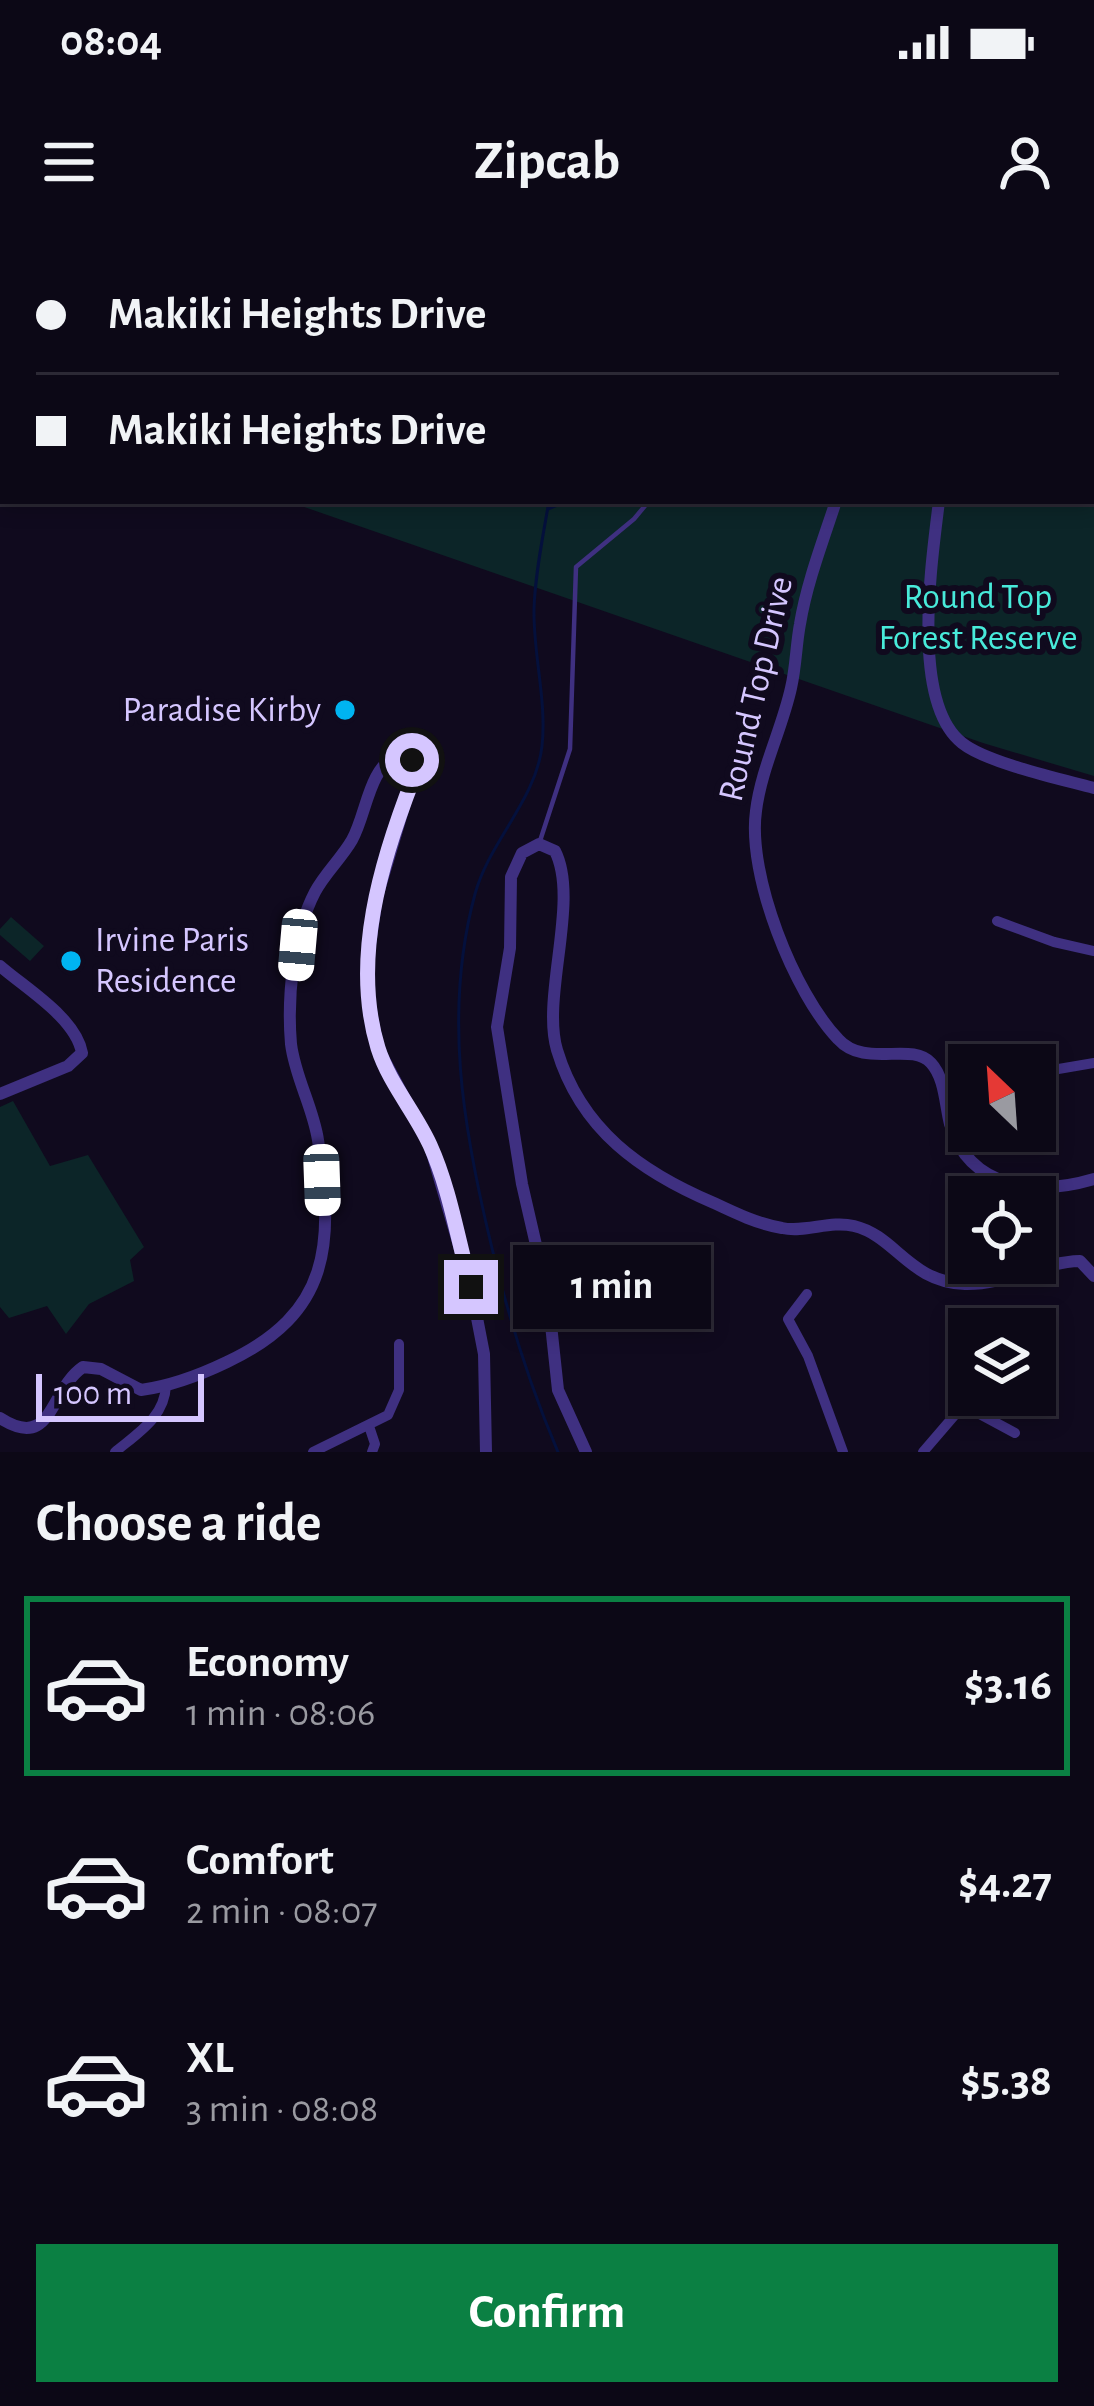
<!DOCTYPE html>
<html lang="en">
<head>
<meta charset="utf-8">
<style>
	body { margin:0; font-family:"Alegreya Sans",sans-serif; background:#15111f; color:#f1f3f6; height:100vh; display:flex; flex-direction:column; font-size:45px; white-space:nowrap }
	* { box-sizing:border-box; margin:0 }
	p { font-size:39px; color:#9a9aa1 }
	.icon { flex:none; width:66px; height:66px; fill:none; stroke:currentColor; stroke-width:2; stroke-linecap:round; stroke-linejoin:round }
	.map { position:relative; height:1212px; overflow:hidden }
	.details { display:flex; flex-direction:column; background:#0c0816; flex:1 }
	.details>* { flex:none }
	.banner { position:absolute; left:0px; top:0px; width:1095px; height:264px; box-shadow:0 6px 18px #0003,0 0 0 3px #2c2935; display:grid; align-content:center; height:264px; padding:0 36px; background:#0c0816 }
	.needle { width:78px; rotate:335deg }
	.buttons { position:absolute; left:948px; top:804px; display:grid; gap:24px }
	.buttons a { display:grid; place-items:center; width:108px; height:108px; border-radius:0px; background:#0c0816; box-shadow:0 6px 18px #0003,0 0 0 3px #2c2935; font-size:60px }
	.scale { position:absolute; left:36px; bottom:30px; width:168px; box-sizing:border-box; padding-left:12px; border:6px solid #d5c6ff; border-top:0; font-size:33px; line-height:42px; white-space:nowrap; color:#d5c6ff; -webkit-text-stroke:9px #100a1e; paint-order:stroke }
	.end { position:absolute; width:54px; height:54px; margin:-27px; border:15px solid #d5c6ff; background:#111; box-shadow:0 0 0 6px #111 }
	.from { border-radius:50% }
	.bubble { position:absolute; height:84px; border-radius:0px; background:#0c0816; box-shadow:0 6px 18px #0003,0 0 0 3px #2c2935; font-size:39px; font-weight:700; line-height:84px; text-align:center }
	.car { position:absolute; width:36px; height:72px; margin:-36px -18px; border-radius:15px; box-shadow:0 0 9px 3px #0007; background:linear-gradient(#fff 24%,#345 0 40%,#fff 0 76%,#345 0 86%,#fff 0) }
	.banner b { display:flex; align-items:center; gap:42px; height:114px; font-size:45px }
	.banner b+b { border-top:3px solid #2c2935 }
	.banner i { width:30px; height:30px; background:#f1f3f6 }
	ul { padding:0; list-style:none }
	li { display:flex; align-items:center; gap:36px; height:180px; margin:0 24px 18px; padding:0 12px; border:6px solid transparent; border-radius:0px }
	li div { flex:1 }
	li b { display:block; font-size:45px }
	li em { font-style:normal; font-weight:700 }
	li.active { border-color:#0b8043 }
	li>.icon { width:108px; height:108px; stroke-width:1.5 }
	h2 { padding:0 36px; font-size:54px; line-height:144px }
	.primary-button { display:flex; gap:24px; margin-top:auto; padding:24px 36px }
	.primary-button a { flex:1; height:138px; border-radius:0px; background:#0b8043; color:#fff; font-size:48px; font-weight:700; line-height:138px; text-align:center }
	.status { display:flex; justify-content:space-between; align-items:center; height:84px; padding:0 60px; background:#0c0816; direction:ltr }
	.status svg { height:33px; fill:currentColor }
	header { display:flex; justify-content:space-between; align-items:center; height:156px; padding:0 36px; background:#0c0816; font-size:54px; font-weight:700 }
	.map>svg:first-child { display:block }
</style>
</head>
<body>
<div class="status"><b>08:04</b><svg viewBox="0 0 49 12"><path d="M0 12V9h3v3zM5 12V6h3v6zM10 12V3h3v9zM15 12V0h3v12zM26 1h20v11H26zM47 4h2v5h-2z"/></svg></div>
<header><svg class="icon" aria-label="menu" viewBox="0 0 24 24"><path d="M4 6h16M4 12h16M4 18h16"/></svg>Zipcab<svg class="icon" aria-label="person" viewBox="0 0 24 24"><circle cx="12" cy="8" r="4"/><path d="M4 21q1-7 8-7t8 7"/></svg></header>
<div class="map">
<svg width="1094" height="1212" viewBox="0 0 1094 1212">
	<rect width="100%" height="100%" fill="#100a1e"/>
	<path fill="#0c2528" d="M 0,0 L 1094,0 L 1094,536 L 983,503 L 287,261 L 1092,261 L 1092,3 L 3,3 L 3,162 Z
		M 11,677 L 44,706 L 30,721 L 0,695 L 0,689 Z
		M 13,861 L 50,926 L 88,915 L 144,1007 L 130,1020 L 134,1041 L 89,1064 L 66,1094 L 47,1066 L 9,1078 L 0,1067 L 0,867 Z"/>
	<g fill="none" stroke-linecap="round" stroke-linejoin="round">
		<path stroke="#04103c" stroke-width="3" d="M 491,0 L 491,3
			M 760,3 L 760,0
			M 549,261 C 543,296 535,334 534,369 C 533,414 547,461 542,506 C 536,560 489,602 475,654 C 443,772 463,888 491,1004 C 508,1076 529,1144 558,1212
			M 548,269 L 567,261"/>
		<path stroke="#3f3081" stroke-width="4.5" d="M 804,3 L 804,0
			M 539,604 L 570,509 L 576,327 L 634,279 L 649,261"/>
		<path stroke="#3f3081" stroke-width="10" d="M 997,681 L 1054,702 L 1094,711
			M 1035,833 L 1094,823
			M 947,871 L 969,860
			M 807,1054 L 788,1079 L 808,1116 L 843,1212
			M 963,1165 L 1015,1193
			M 369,1186 L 375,1204 L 372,1212
			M 115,1212 C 138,1193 165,1177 166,1145
			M 313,1212 L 388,1175 L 399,1150 L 399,1104
			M 923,1212 L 972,1155"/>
		<path stroke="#3f3081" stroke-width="12" d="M 920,3 L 920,0
			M 970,3 L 971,0
			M 836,261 C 823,301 807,342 800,384 C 796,405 796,427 791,448 C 782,489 761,529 756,571 C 747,635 794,753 838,799 C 865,829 911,801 931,823 C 945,838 945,865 950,884 C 970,950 1037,956 1094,939
			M 939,261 C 932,320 910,462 962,503 C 987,523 1061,539 1094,548
			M 0,726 C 25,748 76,778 82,813 L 68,826 L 0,854
			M 0,1178 C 53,1212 49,1150 83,1127 L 101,1129 L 141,1150 C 171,1146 200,1135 227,1122 C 331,1073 334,1004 318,900 C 313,867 295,837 291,804 C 287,757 293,694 315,652 C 325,633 341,619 352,600 C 367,573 368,529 398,514 L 412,520 L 415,530 L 377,657 L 368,719 L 369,760 L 378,808 L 430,906 L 471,1047 L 484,1114 L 486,1212
			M 586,1212 L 558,1150 L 548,1057 L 522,944 L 497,787 L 510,708 L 511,637 L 522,613 L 539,604 L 555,611 C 580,660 541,757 557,810 C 581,890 641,932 714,963 C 735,973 758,984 782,988 C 806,993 830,980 854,986 C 896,996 909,1042 965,1044 C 1006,1045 1041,1022 1080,1021 L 1094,1036"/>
	</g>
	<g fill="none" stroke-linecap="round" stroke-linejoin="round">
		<path stroke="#d5c6ff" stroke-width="15" d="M 412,520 L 413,539 C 381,621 351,720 378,808 C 389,843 415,872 430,905 C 450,949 458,1001 471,1047"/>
	</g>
	<g fill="#00b4f1" stroke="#100a1e" stroke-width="4.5">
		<circle cx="345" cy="470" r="12"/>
		<circle cx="71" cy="721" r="12"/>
	</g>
	<g text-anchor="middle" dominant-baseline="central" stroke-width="12" stroke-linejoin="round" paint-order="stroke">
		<g font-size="36" fill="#48eada" stroke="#100a1e">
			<text x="978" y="357">Round Top<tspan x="978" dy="41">Forest Reserve</tspan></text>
		</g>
		<g font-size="36" fill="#d5c6ff" stroke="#100a1e">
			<text transform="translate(756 449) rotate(-77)">Round Top Drive</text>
		</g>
		<g font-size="36" fill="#d5c6ff" stroke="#100a1e" text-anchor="end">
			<text x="321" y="470">Paradise Kirby</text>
			<text x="95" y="700" text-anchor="start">Irvine Paris<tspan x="95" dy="41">Residence</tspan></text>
		</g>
	</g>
</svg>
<div class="buttons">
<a><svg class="needle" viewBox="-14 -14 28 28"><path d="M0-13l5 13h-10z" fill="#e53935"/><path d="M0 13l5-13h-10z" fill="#9a9aa1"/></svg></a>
<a><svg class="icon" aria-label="locate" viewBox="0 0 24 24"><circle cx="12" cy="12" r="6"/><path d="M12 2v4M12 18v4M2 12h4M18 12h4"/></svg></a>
<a><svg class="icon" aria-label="layers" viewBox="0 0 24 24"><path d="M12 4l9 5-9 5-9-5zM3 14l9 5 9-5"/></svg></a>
</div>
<div class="scale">100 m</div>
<i class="end from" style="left:412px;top:520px"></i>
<i class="end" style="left:471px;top:1047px"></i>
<div class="bubble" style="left:513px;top:1005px;width:198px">1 min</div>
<i class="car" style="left:298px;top:705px;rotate:185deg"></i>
<i class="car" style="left:322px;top:940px;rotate:178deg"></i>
<div class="banner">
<b><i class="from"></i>Makiki Heights Drive</b>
<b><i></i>Makiki Heights Drive</b>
</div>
</div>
<section class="details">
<h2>Choose a ride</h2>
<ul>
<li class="active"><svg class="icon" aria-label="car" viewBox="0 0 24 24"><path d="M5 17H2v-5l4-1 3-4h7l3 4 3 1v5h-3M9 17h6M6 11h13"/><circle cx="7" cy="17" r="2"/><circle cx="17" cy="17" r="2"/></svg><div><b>Economy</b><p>1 min · 08:06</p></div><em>$3.16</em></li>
<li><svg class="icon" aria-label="car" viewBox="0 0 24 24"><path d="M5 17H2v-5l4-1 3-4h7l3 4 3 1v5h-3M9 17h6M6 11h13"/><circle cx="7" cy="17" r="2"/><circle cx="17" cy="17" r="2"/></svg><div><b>Comfort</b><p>2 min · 08:07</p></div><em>$4.27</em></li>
<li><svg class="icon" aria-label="car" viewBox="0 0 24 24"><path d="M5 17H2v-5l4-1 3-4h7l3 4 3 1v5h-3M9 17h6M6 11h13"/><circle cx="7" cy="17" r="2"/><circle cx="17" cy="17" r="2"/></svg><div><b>XL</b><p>3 min · 08:08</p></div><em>$5.38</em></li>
</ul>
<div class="primary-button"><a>Confirm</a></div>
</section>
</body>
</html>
